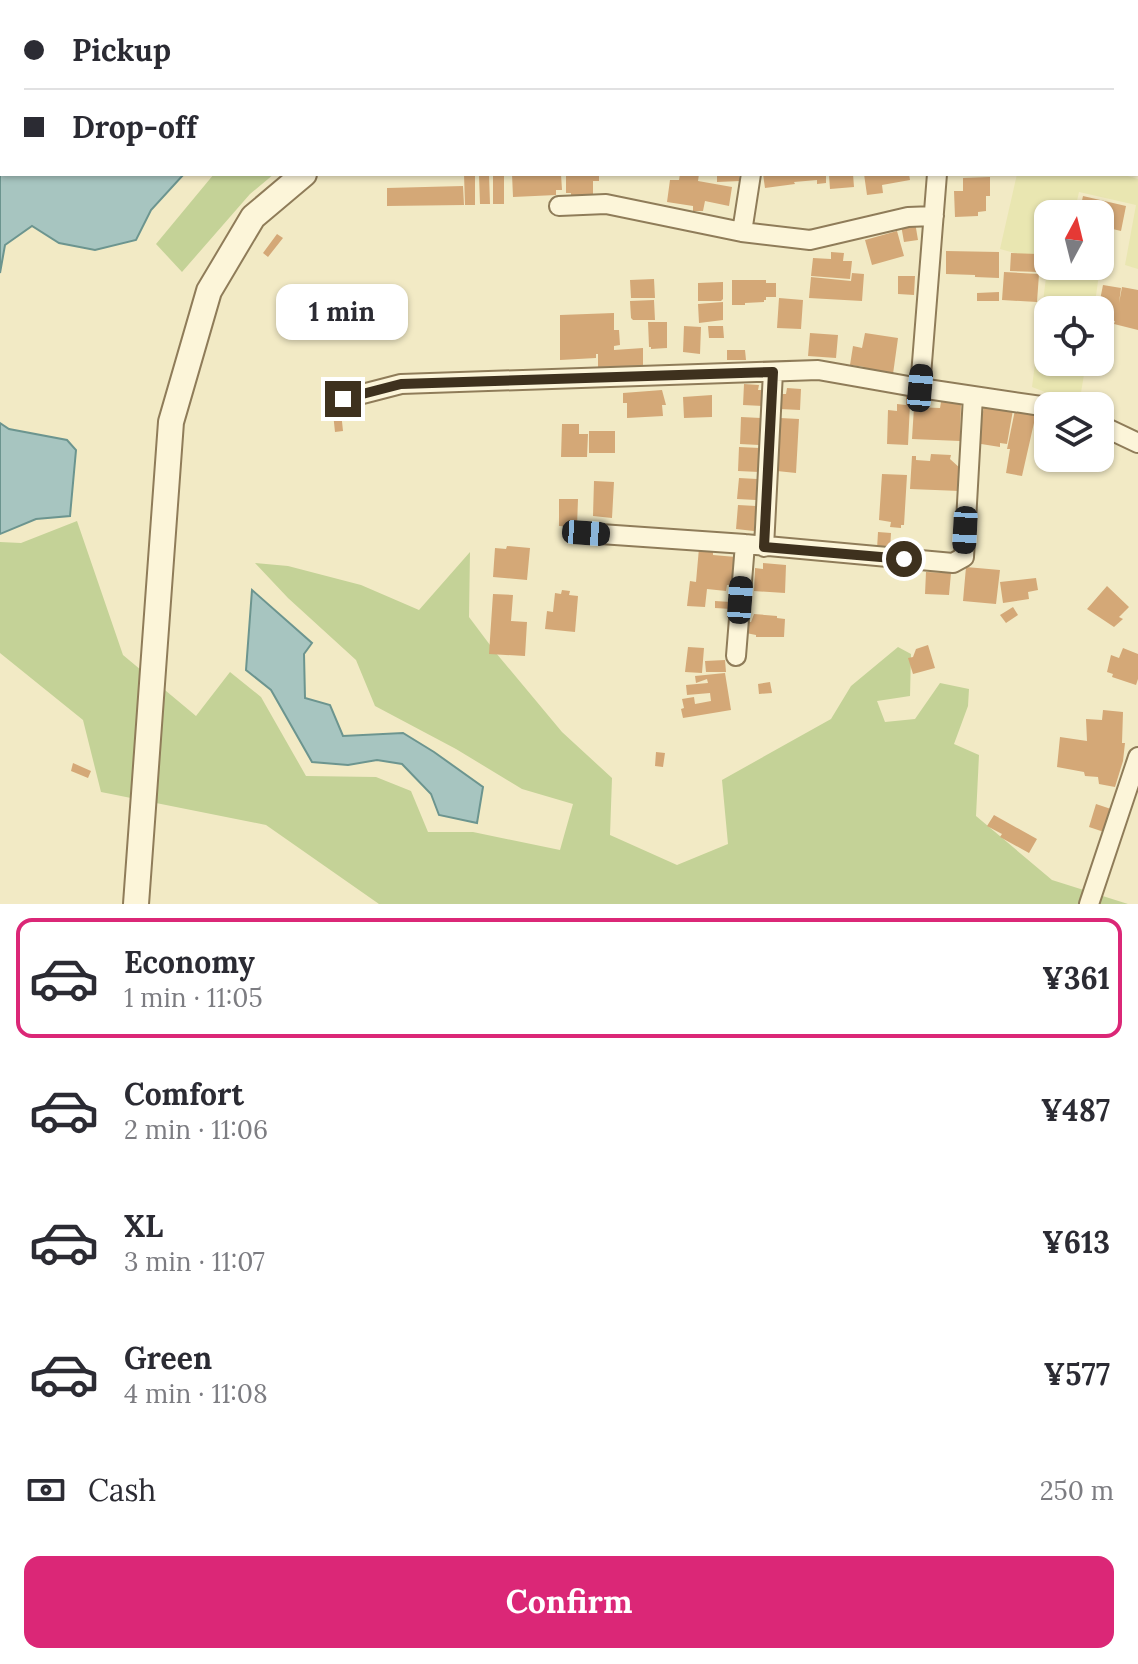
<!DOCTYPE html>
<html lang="en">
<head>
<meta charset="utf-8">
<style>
	body { margin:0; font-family:Lora,serif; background:#f2f2f3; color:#2b2b33; height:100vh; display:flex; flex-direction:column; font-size:30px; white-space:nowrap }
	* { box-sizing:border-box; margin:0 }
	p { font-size:26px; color:#7c7c81 }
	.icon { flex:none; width:44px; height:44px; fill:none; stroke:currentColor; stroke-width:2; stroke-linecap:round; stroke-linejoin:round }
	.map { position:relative; height:904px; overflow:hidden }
	.drawer { display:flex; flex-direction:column; background:#fff; flex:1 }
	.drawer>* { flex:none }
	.banner { position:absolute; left:0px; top:0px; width:1138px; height:176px; box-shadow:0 2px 6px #0004; display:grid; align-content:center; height:176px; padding:0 24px; background:#fff }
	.needle { width:52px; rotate:7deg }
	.tools { position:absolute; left:1034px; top:200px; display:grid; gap:16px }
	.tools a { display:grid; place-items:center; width:80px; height:80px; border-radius:16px; background:#fff; box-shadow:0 2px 6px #0004; font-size:40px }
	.end { position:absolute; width:36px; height:36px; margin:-18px; border:10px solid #3e311e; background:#fff; box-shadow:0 0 0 4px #fff }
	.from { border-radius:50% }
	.bubble { position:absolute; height:56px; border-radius:16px; background:#fff; box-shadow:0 2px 6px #0004; font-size:26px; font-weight:700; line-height:56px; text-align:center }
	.car { position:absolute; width:24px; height:48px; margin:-24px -12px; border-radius:10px; box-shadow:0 0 6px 2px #0007; background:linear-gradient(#222 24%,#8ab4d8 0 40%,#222 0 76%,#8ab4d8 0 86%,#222 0) }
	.banner b { display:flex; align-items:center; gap:28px; height:76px; font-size:30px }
	.banner b+b { border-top:2px solid #e1e1e2 }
	.banner i { width:20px; height:20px; background:#2b2b33 }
	ul { padding:14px 0 0; list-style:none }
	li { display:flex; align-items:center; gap:24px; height:120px; margin:0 16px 12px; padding:0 8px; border:4px solid transparent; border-radius:16px }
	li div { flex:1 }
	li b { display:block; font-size:30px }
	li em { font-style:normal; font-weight:700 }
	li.on { border-color:#db2777 }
	li>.icon { width:72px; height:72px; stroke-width:1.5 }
	.pay { display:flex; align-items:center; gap:20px; height:88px; padding:0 24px; font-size:30px }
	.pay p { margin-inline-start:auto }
	.button { display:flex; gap:16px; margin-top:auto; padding:16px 24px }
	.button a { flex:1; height:92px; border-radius:16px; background:#db2777; color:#fff; font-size:32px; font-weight:700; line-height:92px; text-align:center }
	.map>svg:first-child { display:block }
</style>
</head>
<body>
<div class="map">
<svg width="1138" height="904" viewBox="0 0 1138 904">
	<rect width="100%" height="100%" fill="#f2eac5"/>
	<path fill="#e9e6b1" d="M 1017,174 L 1121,174 L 1138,179 L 1138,269 L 1125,265 L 1136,205 L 1079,192 L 1074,214 L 1048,214 L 1048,266 L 1100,267 L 1094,310 L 1048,310 L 1048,362 L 1086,362 L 1079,405 L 1032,387 L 1048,262 L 1000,249 Z"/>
	<path fill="#c4d297" d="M 214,174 L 274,174 L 250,194 L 182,272 L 156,244 Z
		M 77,521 L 123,655 L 196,716 L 230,672 L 261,697 L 306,776 L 376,777 L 411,791 L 428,832 L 473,832 L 560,850 L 573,804 L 522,789 L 456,749 L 375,706 L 356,660 L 288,598 L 255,563 L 288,566 L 361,585 L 419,610 L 470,552 L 469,617 L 496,653 L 562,732 L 612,778 L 610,835 L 677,865 L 728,844 L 722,780 L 831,719 L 851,686 L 898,647 L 911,654 L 910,696 L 877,701 L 885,722 L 915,719 L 940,683 L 969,689 L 968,706 L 954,744 L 979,755 L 976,816 L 1052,880 L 1128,904 L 379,904 L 266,825 L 101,792 L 83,720 L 0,653 L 0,542 L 21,543 Z"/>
	<path fill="#a7c5c0" stroke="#6c958f" stroke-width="2" d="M 0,45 L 2,45 L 2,174 L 184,174 L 151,210 L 136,240 L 95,250 L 59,243 L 32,226 L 5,245 L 0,273 Z
		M 0,423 L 9,429 L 67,440 L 76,450 L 70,516 L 36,519 L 0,534 Z
		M 252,590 L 312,643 L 304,654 L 305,698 L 330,705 L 343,736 L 403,733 L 434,752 L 483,787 L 477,823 L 439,815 L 431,794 L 402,764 L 377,760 L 348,765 L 312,762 L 271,690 L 246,670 Z"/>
	<path fill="#d4a877" d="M 464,174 L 475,174 L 475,205 L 465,205 Z
		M 489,174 L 490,204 L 480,204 L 479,175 Z
		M 512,174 L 561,174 L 562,190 L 556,190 L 556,195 L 513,197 Z
		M 566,174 L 599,174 L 599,181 L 593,181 L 593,199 L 571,199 L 571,193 L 566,193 Z
		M 680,174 L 699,174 L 698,181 L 732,187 L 729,206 L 705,201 L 703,211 L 693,211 L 693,206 L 667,202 L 670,180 L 679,180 Z
		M 717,174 L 739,174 L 740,181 L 717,182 Z
		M 763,174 L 826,174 L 826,183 L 817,184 L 817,180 L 794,182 L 795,184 L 765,188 Z
		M 853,174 L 854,187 L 830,189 L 829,175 Z
		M 864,174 L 909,174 L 910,180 L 882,185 L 883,193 L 867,195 Z
		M 493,176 L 504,176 L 504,204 L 493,204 Z
		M 990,177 L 990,196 L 986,196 L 986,211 L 978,212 L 978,216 L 955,217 L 954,191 L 963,191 L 963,178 Z
		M 463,186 L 464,205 L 387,206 L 387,188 Z
		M 1083,196 L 1126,206 L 1121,231 L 1100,226 L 1100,214 L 1079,214 Z
		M 915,222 L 918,240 L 904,242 L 901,225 Z
		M 897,231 L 904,256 L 872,265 L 865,240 Z
		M 277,234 L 283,238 L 268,257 L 263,253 Z
		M 946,251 L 999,252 L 999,278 L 975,277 L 975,275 L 946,274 Z
		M 831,252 L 844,253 L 843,261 L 852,261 L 850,279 L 811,276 L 813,258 L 831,259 Z
		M 1011,253 L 1038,254 L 1038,272 L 1010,271 Z
		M 1004,272 L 1039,274 L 1037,302 L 1002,300 Z
		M 852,273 L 864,274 L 862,301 L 809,298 L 811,277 L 851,281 Z
		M 898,276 L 915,276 L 914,295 L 898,294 Z
		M 654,279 L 655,298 L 631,298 L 630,280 Z
		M 732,280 L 766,280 L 766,283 L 776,283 L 776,297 L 766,297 L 766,300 L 764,300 L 764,302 L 745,303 L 745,305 L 732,305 Z
		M 723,282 L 723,299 L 721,301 L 698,301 L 698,283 Z
		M 1103,285 L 1121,288 L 1119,303 L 1122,287 L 1138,290 L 1138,330 L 1114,324 L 1115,321 L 1100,319 L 1100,310 L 1098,310 Z
		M 999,292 L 999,301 L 977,301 L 977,293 Z
		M 779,298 L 803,300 L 801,329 L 777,328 Z
		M 654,300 L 655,320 L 633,320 L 631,318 L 630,301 Z
		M 723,302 L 723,320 L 699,323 L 698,304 Z
		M 311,304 L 330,305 L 330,321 L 311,320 L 311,314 L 309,314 L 310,305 Z
		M 338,306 L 345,306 L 345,324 L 338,325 Z
		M 365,306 L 372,306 L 371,324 L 365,324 Z
		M 614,313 L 614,330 L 619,330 L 620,345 L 614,346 L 614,350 L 643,348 L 643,366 L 598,367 L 598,354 L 596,354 L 596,358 L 560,360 L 560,315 Z
		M 648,322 L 667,322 L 667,348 L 651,349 L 651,347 L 649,347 Z
		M 684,326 L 701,327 L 700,354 L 683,352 Z
		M 708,326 L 723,326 L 724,338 L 709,338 Z
		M 810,333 L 838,335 L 836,358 L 808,356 Z
		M 865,333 L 898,338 L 893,374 L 863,370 L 864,367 L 850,365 L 853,346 L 862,348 Z
		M 727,350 L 745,350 L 746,360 L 727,360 Z
		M 744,384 L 759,385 L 758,390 L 763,390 L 763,406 L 743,405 Z
		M 787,388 L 801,389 L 800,410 L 780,409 L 782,394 L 786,394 Z
		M 662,390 L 666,405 L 662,405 L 663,416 L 627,418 L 627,403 L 623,403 L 623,393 Z
		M 712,395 L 712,417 L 684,418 L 683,397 Z
		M 906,396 L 915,396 L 914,404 L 910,404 L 908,445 L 887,444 L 888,410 L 897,411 L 897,404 L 906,405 Z
		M 941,402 L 961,403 L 960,441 L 912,439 L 914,407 L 940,408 Z
		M 984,405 L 1013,410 L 1007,444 L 1000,443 L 1000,447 L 975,443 L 981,412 L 983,412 Z
		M 1015,410 L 1036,414 L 1022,476 L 1006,473 L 1010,449 L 1007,449 Z
		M 341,412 L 343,431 L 335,432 L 333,413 Z
		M 741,417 L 761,418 L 759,445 L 740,444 Z
		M 780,418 L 799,419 L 796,473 L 777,471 Z
		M 562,424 L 579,424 L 579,434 L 588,434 L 587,457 L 561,457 Z
		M 589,431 L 615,431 L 615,453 L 589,453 Z
		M 739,447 L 760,448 L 759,472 L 738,471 Z
		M 931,454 L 951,455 L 950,459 L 961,469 L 960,491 L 910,489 L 912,456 L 916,456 L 916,460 L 930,461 Z
		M 882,474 L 907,475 L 904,525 L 901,525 L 901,528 L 890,527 L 891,522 L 879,520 Z
		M 739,478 L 757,479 L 756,500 L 737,499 Z
		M 594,481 L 614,482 L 612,518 L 593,516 Z
		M 559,499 L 578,499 L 577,527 L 559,526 Z
		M 738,505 L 756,506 L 754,531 L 736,529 Z
		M 878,532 L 891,533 L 890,550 L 877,549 Z
		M 507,546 L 530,548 L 527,580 L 493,577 L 495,548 L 506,549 Z
		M 699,548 L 713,549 L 713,555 L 736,557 L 733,585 L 727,585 L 726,591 L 707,589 L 705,607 L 687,606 L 690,581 L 696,582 Z
		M 763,563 L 786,565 L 785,593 L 754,591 L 755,568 L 763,569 Z
		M 966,567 L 1000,570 L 996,604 L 963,601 Z
		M 926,572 L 951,573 L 949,595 L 925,594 Z
		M 1036,578 L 1038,590 L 1028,592 L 1029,599 L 1003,603 L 1000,582 Z
		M 1107,586 L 1129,607 L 1119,617 L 1123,619 L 1114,627 L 1087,609 Z
		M 562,590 L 570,591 L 569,595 L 578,596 L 575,632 L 545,629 L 547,611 L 553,612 L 555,593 L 561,594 Z
		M 493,594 L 513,595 L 511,621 L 527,622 L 525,656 L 489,654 Z
		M 715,601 L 731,602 L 731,609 L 715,608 Z
		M 1013,607 L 1018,615 L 1006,623 L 1000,615 Z
		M 754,614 L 777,616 L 777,618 L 785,619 L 784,637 L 756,637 L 756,635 L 746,633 L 746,625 L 749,625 L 749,622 L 751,622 Z
		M 928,645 L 935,668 L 913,674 L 908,658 L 913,657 L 916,649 Z
		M 688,647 L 704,648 L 702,673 L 685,672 Z
		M 1123,648 L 1138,654 L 1138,679 L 1136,685 L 1112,677 L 1113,674 L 1107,672 L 1111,655 L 1119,658 Z
		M 725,660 L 726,672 L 706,672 L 705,661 Z
		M 725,673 L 731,710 L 683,718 L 681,709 L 684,708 L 682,699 L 694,697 L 695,704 L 711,701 L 710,693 L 687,695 L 686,685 L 708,683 L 707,679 L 696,683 L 695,676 Z
		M 770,682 L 772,693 L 759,694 L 758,684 Z
		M 1103,710 L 1123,712 L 1122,743 L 1125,743 L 1123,761 L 1115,787 L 1099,784 L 1098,777 L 1085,776 L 1084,772 L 1057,767 L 1060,737 L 1087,741 L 1086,719 L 1102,720 Z
		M 656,752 L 665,753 L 663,767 L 655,766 Z
		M 73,763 L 91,771 L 88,778 L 71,771 Z
		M 1096,804 L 1111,809 L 1104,832 L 1089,827 Z
		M 994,815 L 1037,839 L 1029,853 L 1000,837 L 1002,834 L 987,826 Z"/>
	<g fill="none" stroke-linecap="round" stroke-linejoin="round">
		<g stroke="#8f7c59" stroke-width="22">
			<path id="minor" d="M 559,206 L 606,204 L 742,232 L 810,240 L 908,217 L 934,216
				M 742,232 L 751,174
				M 920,388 L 937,174
				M 343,399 L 401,384 L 818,370 L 920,388 L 1048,407
				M 1100,425 L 1138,443
				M 586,533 L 745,544 L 953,563 L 964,557 L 973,396
				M 764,547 L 773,372
				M 736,656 L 745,544
				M 1089,904 L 1138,757"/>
		</g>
		<g stroke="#8f7c59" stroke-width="28">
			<path id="tertiary" d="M 947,0 L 947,2
				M 507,2 L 509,0
				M 136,904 L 171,422 L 209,291 L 253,217 L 304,174"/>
		</g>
		<use href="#minor" stroke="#fcf5d9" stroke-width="18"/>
		<use href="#tertiary" stroke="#fcf5d9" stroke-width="24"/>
	</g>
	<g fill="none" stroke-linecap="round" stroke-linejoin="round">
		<path stroke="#3e311e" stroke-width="10" d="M 343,399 L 401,384 L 773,372 L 764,547 L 904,559"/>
	</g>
</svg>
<div class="tools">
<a><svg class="needle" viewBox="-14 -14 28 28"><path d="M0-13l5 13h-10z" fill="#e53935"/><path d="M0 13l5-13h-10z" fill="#7c7c81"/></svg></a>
<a><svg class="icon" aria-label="locate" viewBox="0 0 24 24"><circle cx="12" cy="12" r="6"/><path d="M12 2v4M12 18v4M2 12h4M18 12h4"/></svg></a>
<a><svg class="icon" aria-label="layers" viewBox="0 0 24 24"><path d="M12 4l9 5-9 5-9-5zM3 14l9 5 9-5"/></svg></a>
</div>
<i class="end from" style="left:904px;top:559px"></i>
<i class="end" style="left:343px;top:399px"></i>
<div class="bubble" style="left:276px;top:284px;width:132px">1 min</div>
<i class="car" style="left:920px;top:388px;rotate:5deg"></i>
<i class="car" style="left:965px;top:530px;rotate:183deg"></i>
<i class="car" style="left:586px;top:533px;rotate:94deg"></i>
<i class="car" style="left:740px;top:600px;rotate:4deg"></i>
<div class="banner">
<b><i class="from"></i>Pickup</b>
<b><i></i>Drop-off</b>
</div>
</div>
<section class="drawer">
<ul>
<li class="on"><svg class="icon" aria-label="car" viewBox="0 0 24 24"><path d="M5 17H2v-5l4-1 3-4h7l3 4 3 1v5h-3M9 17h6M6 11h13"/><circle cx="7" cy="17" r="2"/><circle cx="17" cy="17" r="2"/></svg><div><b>Economy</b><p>1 min · 11:05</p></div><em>¥361</em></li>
<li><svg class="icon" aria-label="car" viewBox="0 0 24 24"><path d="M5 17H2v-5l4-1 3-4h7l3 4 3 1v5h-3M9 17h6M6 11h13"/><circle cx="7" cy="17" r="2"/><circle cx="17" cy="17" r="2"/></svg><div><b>Comfort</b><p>2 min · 11:06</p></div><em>¥487</em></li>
<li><svg class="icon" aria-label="car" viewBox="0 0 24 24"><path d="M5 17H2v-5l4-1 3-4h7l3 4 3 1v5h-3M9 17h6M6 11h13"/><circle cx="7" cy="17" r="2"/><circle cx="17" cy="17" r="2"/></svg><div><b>XL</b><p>3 min · 11:07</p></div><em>¥613</em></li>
<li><svg class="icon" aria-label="car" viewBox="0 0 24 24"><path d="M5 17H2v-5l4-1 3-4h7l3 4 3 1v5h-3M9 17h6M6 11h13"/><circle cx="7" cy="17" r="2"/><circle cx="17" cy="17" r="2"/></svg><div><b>Green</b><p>4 min · 11:08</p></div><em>¥577</em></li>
</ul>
<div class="pay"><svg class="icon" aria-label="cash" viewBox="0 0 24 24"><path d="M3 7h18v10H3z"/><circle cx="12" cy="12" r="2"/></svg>Cash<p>250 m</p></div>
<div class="button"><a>Confirm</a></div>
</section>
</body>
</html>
